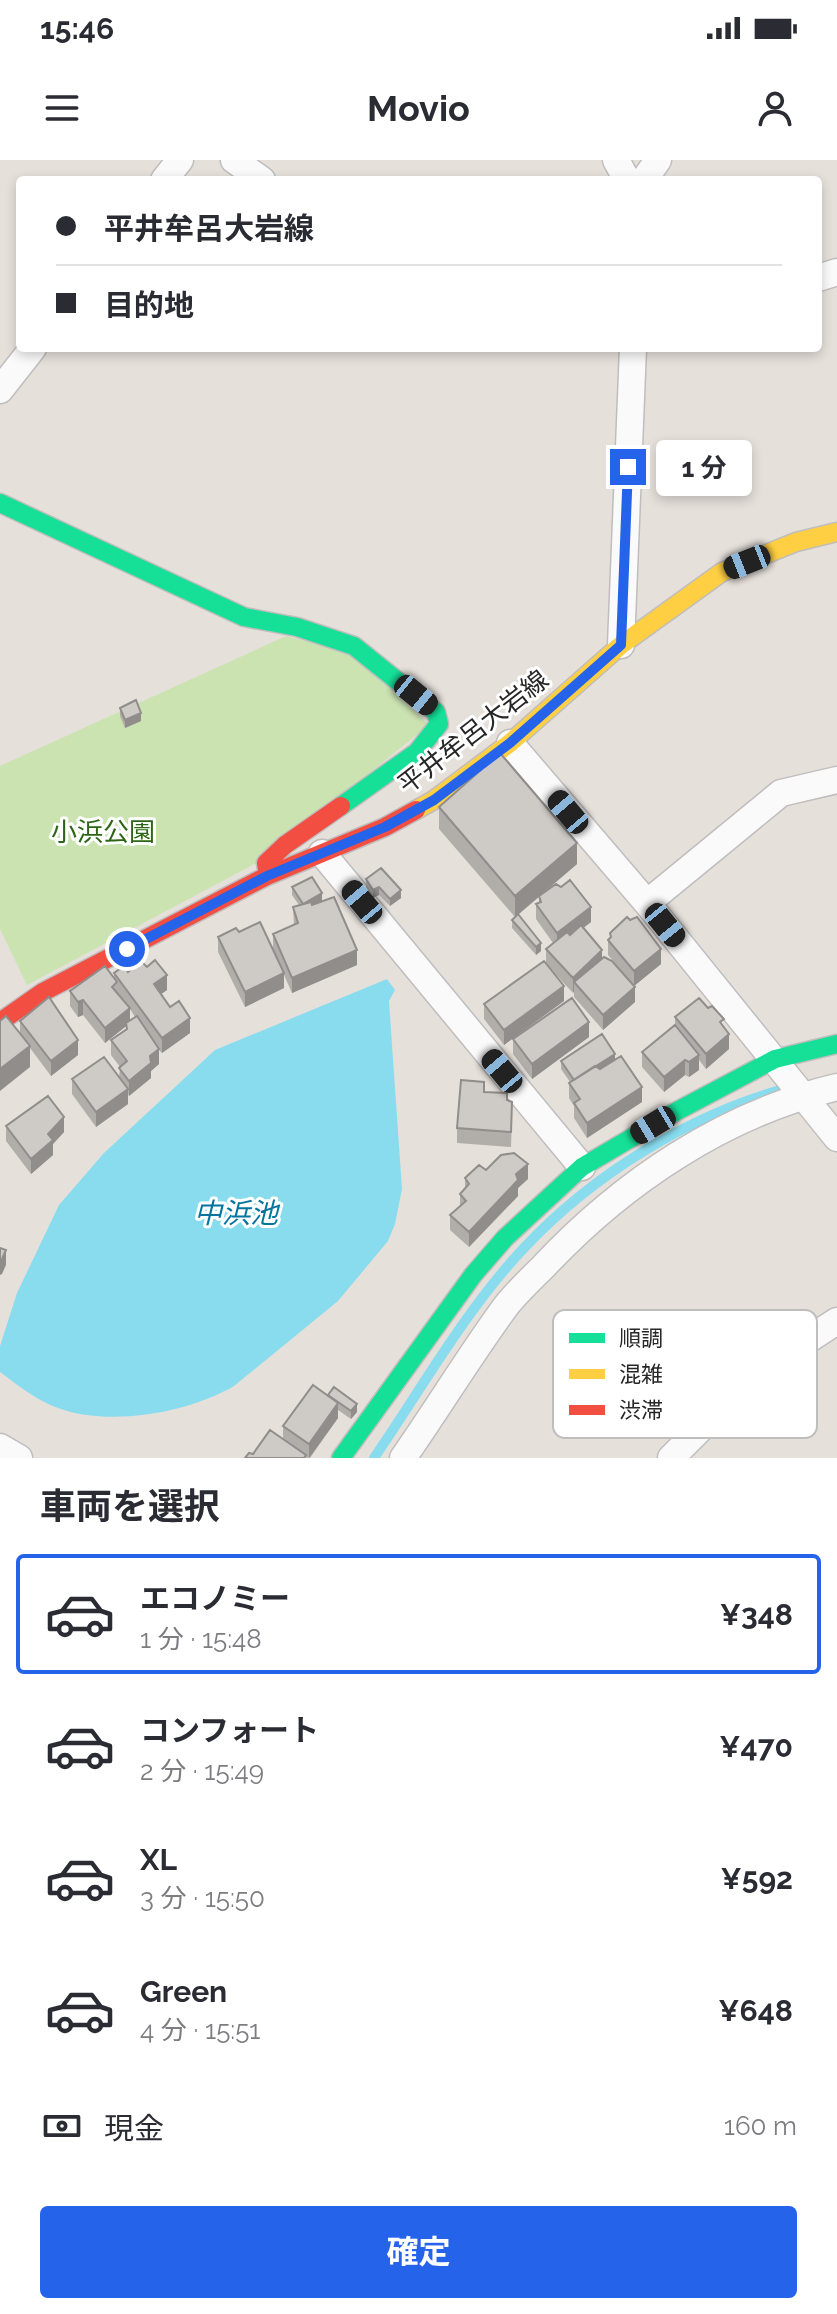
<!DOCTYPE html>
<html lang="ja">
<head>
<meta charset="utf-8">
<style>
	body { margin:0; font-family:Raleway,"Noto Sans JP",sans-serif; background:#f2f2f3; color:#2b2b33; height:100vh; display:flex; flex-direction:column; font-size:30px; white-space:nowrap }
	* { box-sizing:border-box; margin:0 }
	p { font-size:26px; color:#7c7c81 }
	.icon { flex:none; width:44px; height:44px; fill:none; stroke:currentColor; stroke-width:2; stroke-linecap:round; stroke-linejoin:round }
	.map { position:relative; height:1298px; overflow:hidden }
	.side { display:flex; flex-direction:column; background:#fff; flex:1 }
	.side>* { flex:none }
	.banner { position:absolute; left:16px; top:16px; width:806px; height:176px; border-radius:8px; box-shadow:0 4px 12px #0003; display:grid; align-content:center; height:176px; padding:0 40px; background:#fff }
	.end { position:absolute; width:36px; height:36px; margin:-18px; border:10px solid #2563eb; background:#fff; box-shadow:0 0 0 4px #fff }
	.from { border-radius:50% }
	.bubble { position:absolute; height:56px; border-radius:8px; background:#fff; box-shadow:0 4px 12px #0003; font-size:26px; font-weight:700; line-height:56px; text-align:center }
	.car { position:absolute; width:24px; height:48px; margin:-24px -12px; border-radius:10px; box-shadow:0 0 6px 2px #0007; background:linear-gradient(#222 24%,#8ab4d8 0 40%,#222 0 76%,#8ab4d8 0 86%,#222 0) }
	.banner b { display:flex; align-items:center; gap:28px; height:76px; font-size:30px }
	.banner b+b { border-top:2px solid #e1e1e2 }
	.banner i { width:20px; height:20px; background:#2b2b33 }
	ul { padding:0; list-style:none }
	li { display:flex; align-items:center; gap:24px; height:120px; margin:0 16px 12px; padding:0 24px; border:4px solid transparent; border-radius:8px }
	li div { flex:1 }
	li b { display:block; font-size:30px }
	li em { font-style:normal; font-weight:700 }
	li.current { border-color:#2563eb }
	li>.icon { width:72px; height:72px; stroke-width:1.5 }
	h2 { padding:0 40px; font-size:36px; line-height:96px }
	.pay { display:flex; align-items:center; gap:20px; height:88px; padding:0 40px; font-size:30px }
	.pay p { margin-inline-start:auto }
	.action { display:flex; gap:16px; margin-top:auto; padding:16px 40px }
	.action a { flex:1; height:92px; border-radius:8px; background:#2563eb; color:#fff; font-size:32px; font-weight:700; line-height:92px; text-align:center }
	.status { display:flex; justify-content:space-between; align-items:center; height:56px; padding:0 40px; background:#fff; direction:ltr }
	.status svg { height:22px; fill:currentColor }
	header { display:flex; justify-content:space-between; align-items:center; height:104px; padding:0 40px; background:#fff; font-size:36px; font-weight:700 }
	.map>svg:first-child { display:block }
</style>
</head>
<body>
<div class="status"><b>15:46</b><svg viewBox="0 0 49 12"><path d="M0 12V9h3v3zM5 12V6h3v6zM10 12V3h3v9zM15 12V0h3v12zM26 1h20v11H26zM47 4h2v5h-2z"/></svg></div>
<header><svg class="icon" aria-label="menu" viewBox="0 0 24 24"><path d="M4 6h16M4 12h16M4 18h16"/></svg>Movio<svg class="icon" aria-label="person" viewBox="0 0 24 24"><circle cx="12" cy="8" r="4"/><path d="M4 21q1-7 8-7t8 7"/></svg></header>
<div class="map">
<svg width="837" height="1298" viewBox="0 0 837 1298">
	<rect width="100%" height="100%" fill="#e6e0db"/>
	<path fill="#cae3b1" d="M 286,476 L 352,493 L 429,565 L 260,701 L 27,825 L 0,769 L 0,606 Z"/>
	<path fill="#88dcee" d="M 387,819 L 395,830 L 389,841 L 402,1029 L 395,1064 L 388,1081 L 338,1141 L 234,1226 C 188,1253 109,1267 58,1248 C 36,1240 19,1226 0,1212 L 0,1186 L 17,1133 L 59,1045 L 104,993 L 215,890 Z"/>
	<g fill="none" stroke-linecap="round" stroke-linejoin="round">
		<path stroke="#88dcee" stroke-width="10" d="M 374,1298 C 422,1228 465,1151 523,1089 C 593,1014 692,953 791,927"/>
		<g stroke="#bfbdbd" stroke-width="29">
			<path id="street" d="M 234,0 L 262,20
				M 616,0 L 627,20
				M 164,20 L 180,0
				M 644,20 L 658,0
				M 818,118 L 837,112
				M 0,230 L 33,188
				M 621,485 L 633,188
				M 510,583 L 647,743 L 837,978
				M 322,693 L 582,1007
				M 647,743 L 781,633 L 837,620
				M 0,1287 L 19,1298
				M 403,1298 C 438,1248 470,1195 506,1146 C 517,1132 531,1119 544,1106 C 623,1022 724,954 837,927
				M 671,1298 L 710,1259 L 777,1200 L 837,1161"/>
		</g>
		<g stroke="#bfbdbd" stroke-width="21">
			<path id="fast" d="M 0,343 L 244,457 L 297,467 L 354,486 L 436,552 L 439,564 L 417,592 L 341,646
				M 341,1298 L 473,1115 L 505,1078 L 582,1007 L 677,951 L 775,899 L 837,884"/>
		</g>
		<g stroke="#bfbdbd" stroke-width="21">
			<path id="slow" d="M 416,650 L 434,640 L 510,583 L 621,485 L 722,412 L 796,382 L 837,372"/>
		</g>
		<g stroke="#bfbdbd" stroke-width="21">
			<path id="jam" d="M 267,709 L 266,703 L 285,685 L 341,646
				M 0,862 L 43,832 L 267,716 L 385,667 L 416,650"/>
		</g>
		<use href="#street" stroke="#fbfafa" stroke-width="26"/>
		<use href="#fast" stroke="#16e098" stroke-width="18"/>
		<use href="#slow" stroke="#ffcf43" stroke-width="18"/>
		<use href="#jam" stroke="#f24e42" stroke-width="18"/>
	</g>
	<path fill="#b1aeaa" fill-rule="evenodd" d="M 120,548 L 141,561 L 125,568 L 120,556 Z
		M 439,647 L 577,704 L 543,733 L 591,762 L 583,768 L 602,798 L 635,842 L 603,870 L 574,837 L 574,831 L 573,833 L 547,805 L 564,841 L 504,885 L 484,859 L 484,844 L 546,804 L 546,789 L 553,783 L 536,759 L 536,744 L 539,743 L 539,737 L 518,755 L 541,791 L 536,795 L 512,768 L 512,760 L 515,757 L 439,669 Z
		M 366,719 L 401,738 L 390,746 L 379,735 L 373,738 L 366,727 Z
		M 292,727 L 322,741 L 357,805 L 292,833 L 284,815 L 284,828 L 245,847 L 218,792 L 218,777 L 239,772 L 273,789 L 273,774 L 294,765 L 293,747 L 299,745 L 292,735 Z
		M 610,773 L 661,804 L 634,826 L 608,795 L 608,780 L 610,778 Z
		M 128,812 L 167,830 L 161,834 L 190,873 L 162,893 L 159,890 L 159,904 L 151,911 L 151,918 L 129,936 L 128,934 L 128,944 L 96,967 L 72,934 L 72,919 L 119,918 L 120,907 L 111,895 L 111,880 L 126,869 L 126,866 L 105,883 L 83,855 L 78,857 L 70,846 L 70,831 L 114,818 L 114,813 ZM 130,849 L 135,857 L 130,861 Z
		M 675,857 L 724,867 L 729,889 L 706,909 L 699,900 L 699,910 L 689,917 L 685,915 L 664,932 L 642,907 L 642,892 L 675,866 Z
		M 20,861 L 78,895 L 51,916 L 30,888 L 30,907 L 20,874 Z
		M 589,877 L 532,919 L 513,894 L 513,879 Z
		M 615,900 L 642,942 L 587,978 L 574,958 L 574,946 L 569,938 L 569,923 L 570,922 L 561,909 L 561,901 Z
		M 507,940 L 512,957 L 511,987 L 457,983 L 457,968 Z
		M 6,966 L 64,972 L 53,984 L 53,995 L 31,1014 L 6,981 Z
		M 486,1010 L 528,1019 L 518,1028 L 518,1036 L 469,1087 L 450,1070 L 450,1055 L 460,1047 L 460,1034 L 465,1028 L 465,1018 Z
		M 328,1235 L 357,1252 L 351,1259 L 338,1250 L 338,1258 L 310,1298 L 253,1294 L 283,1279 L 283,1266 Z"/>
	<path fill="#908d8b" d="M 141,553 L 141,561 L 125,568 L 125,560 Z
		M 577,683 L 577,704 L 515,757 L 515,736 Z
		M 379,727 L 379,735 L 373,738 L 373,730 Z
		M 401,730 L 401,738 L 390,746 L 390,739 Z
		M 322,733 L 322,741 L 303,752 L 303,744 Z
		M 591,747 L 591,762 L 557,788 L 557,773 Z
		M 541,783 L 541,791 L 536,795 L 536,787 Z
		M 661,789 L 661,804 L 634,826 L 634,811 Z
		M 357,790 L 357,805 L 292,833 L 292,818 Z
		M 602,790 L 602,805 L 574,822 L 574,831 L 573,833 L 573,818 Z
		M 284,813 L 284,828 L 245,847 L 245,832 Z
		M 167,815 L 167,830 L 154,839 L 154,824 Z
		M 564,826 L 564,841 L 504,885 L 504,870 Z
		M 635,827 L 635,842 L 603,870 L 603,855 Z
		M 83,840 L 83,855 L 78,857 L 78,842 Z
		M 130,848 L 130,863 L 105,883 L 105,868 Z
		M 190,858 L 190,873 L 162,893 L 162,878 Z
		M 589,862 L 589,877 L 532,919 L 532,904 Z
		M 729,874 L 729,889 L 706,909 L 706,894 Z
		M 78,880 L 78,895 L 51,916 L 51,901 Z
		M 30,886 L 30,907 L 0,931 L 0,909 Z
		M 159,889 L 159,904 L 151,911 L 151,918 L 129,936 L 129,921 L 150,896 Z
		M 615,894 L 615,902 L 574,928 L 574,920 Z
		M 699,895 L 699,910 L 689,917 L 689,902 Z
		M 685,900 L 685,915 L 664,932 L 664,917 Z
		M 642,927 L 642,942 L 587,978 L 587,963 Z
		M 128,929 L 128,944 L 96,967 L 96,952 Z
		M 64,957 L 64,972 L 53,984 L 53,995 L 31,1014 L 31,999 L 48,974 Z
		M 528,1004 L 528,1019 L 518,1028 L 518,1036 L 469,1087 L 469,1072 L 516,1014 Z
		M 6,1090 L 6,1105 L 2,1114 L 0,1115 L 0,1100 Z
		M 338,1243 L 338,1258 L 309,1298 L 309,1284 Z
		M 357,1244 L 357,1252 L 351,1259 L 351,1251 Z"/>
	<path fill="#cecac6" stroke="#908d8b" stroke-width="2" d="M 136,540 L 141,553 L 125,560 L 120,548 Z
		M 500,593 L 577,683 L 515,736 L 439,647 Z
		M 381,708 L 401,730 L 390,739 L 379,727 L 373,730 L 366,719 Z
		M 312,717 L 322,733 L 303,744 L 292,727 Z
		M 570,720 L 591,747 L 557,773 L 536,744 L 541,742 L 539,736 L 556,724 L 561,727 Z
		M 334,737 L 357,790 L 292,818 L 273,774 L 298,763 L 293,747 L 311,742 L 312,745 Z
		M 518,754 L 541,783 L 536,787 L 512,760 Z
		M 627,757 L 630,760 L 637,757 L 661,789 L 634,811 L 608,780 L 611,777 L 610,773 Z
		M 260,762 L 284,813 L 245,832 L 218,777 L 236,768 L 239,772 Z
		M 581,765 L 602,790 L 573,818 L 546,789 L 567,772 L 570,775 Z
		M 604,797 L 612,801 L 635,827 L 603,855 L 574,822 Z
		M 155,800 L 167,815 L 154,824 L 170,847 L 179,841 L 190,858 L 162,878 L 114,813 L 124,806 L 128,812 L 141,801 L 147,807 Z
		M 544,801 L 564,826 L 504,870 L 484,844 Z
		M 105,806 L 117,822 L 112,827 L 130,848 L 105,868 L 83,840 L 78,842 L 70,831 Z
		M 49,837 L 78,880 L 51,901 L 20,861 Z
		M 572,838 L 589,862 L 532,904 L 513,879 Z
		M 699,838 L 708,848 L 712,846 L 724,859 L 720,862 L 729,874 L 706,894 L 675,857 Z
		M 6,856 L 30,886 L 0,909 L 0,861 Z
		M 137,856 L 159,889 L 150,896 L 151,903 L 129,921 L 119,908 L 127,901 L 111,880 L 127,869 L 126,863 Z
		M 675,865 L 699,895 L 689,902 L 685,900 L 664,917 L 642,892 Z
		M 602,874 L 615,894 L 574,920 L 561,901 Z
		M 621,896 L 642,927 L 587,963 L 574,943 L 580,939 L 569,923 L 595,906 L 600,909 Z
		M 104,897 L 128,929 L 96,952 L 72,919 Z
		M 461,920 L 484,922 L 484,932 L 507,933 L 507,940 L 512,942 L 511,972 L 457,968 Z
		M 48,936 L 64,957 L 48,974 L 53,980 L 31,999 L 6,966 Z
		M 514,993 L 528,1004 L 516,1014 L 518,1020 L 469,1072 L 450,1055 L 466,1041 L 460,1034 L 469,1024 L 465,1018 L 479,1005 L 486,1010 L 501,995 Z
		M 0,1088 L 6,1090 L 2,1099 L 0,1100 Z
		M 313,1225 L 338,1243 L 309,1284 L 283,1266 Z
		M 334,1227 L 357,1244 L 351,1251 L 328,1235 Z
		M 270,1270 L 306,1295 L 304,1298 L 245,1298 L 249,1293 L 253,1294 Z"/>
	<g fill="none" stroke-linecap="round" stroke-linejoin="round">
		<path stroke="#2563eb" stroke-width="10" d="M 127,789 L 267,716 L 385,667 L 434,640 L 510,583 L 621,485 L 628,307"/>
	</g>
	<g text-anchor="middle" dominant-baseline="central" stroke-width="6" stroke-linejoin="round" paint-order="stroke">
		<g font-size="26" fill="#272727" stroke="#fff">
			<text transform="translate(473 572) rotate(-38)">平井牟呂大岩線</text>
		</g>
		<g font-size="26" fill="#2c6614" stroke="#fff">
			<text x="103" y="672">小浜公園</text>
		</g>
		<g font-size="28" font-style="italic" fill="#05759d" stroke="#fff">
			<text x="236" y="1053">中浜池</text>
		</g>
	</g>
	<rect x="553" y="1150" width="264" height="128" rx="12" fill="#fff" stroke="#bebebe" stroke-width="2"/>
	<rect x="569" y="1173" width="36" height="10" fill="#16e098"/>
	<rect x="569" y="1209" width="36" height="10" fill="#ffcf43"/>
	<rect x="569" y="1245" width="36" height="10" fill="#f24e42"/>
	<g font-size="22" fill="#272727">
		<text x="619" y="1186">順調</text>
		<text x="619" y="1222">混雑</text>
		<text x="619" y="1258">渋滞</text>
	</g>
</svg>
<i class="end from" style="left:127px;top:789px"></i>
<i class="end" style="left:628px;top:307px"></i>
<div class="bubble" style="left:656px;top:280px;width:96px">1 分</div>
<i class="car" style="left:747px;top:402px;rotate:248deg"></i>
<i class="car" style="left:416px;top:535px;rotate:129deg"></i>
<i class="car" style="left:568px;top:652px;rotate:320deg"></i>
<i class="car" style="left:362px;top:742px;rotate:320deg"></i>
<i class="car" style="left:665px;top:765px;rotate:141deg"></i>
<i class="car" style="left:502px;top:911px;rotate:320deg"></i>
<i class="car" style="left:653px;top:965px;rotate:239deg"></i>
<div class="banner">
<b><i class="from"></i>平井牟呂大岩線</b>
<b><i></i>目的地</b>
</div>
</div>
<section class="side">
<h2>車両を選択</h2>
<ul>
<li class="current"><svg class="icon" aria-label="car" viewBox="0 0 24 24"><path d="M5 17H2v-5l4-1 3-4h7l3 4 3 1v5h-3M9 17h6M6 11h13"/><circle cx="7" cy="17" r="2"/><circle cx="17" cy="17" r="2"/></svg><div><b>エコノミー</b><p>1 分 · 15:48</p></div><em>¥348</em></li>
<li><svg class="icon" aria-label="car" viewBox="0 0 24 24"><path d="M5 17H2v-5l4-1 3-4h7l3 4 3 1v5h-3M9 17h6M6 11h13"/><circle cx="7" cy="17" r="2"/><circle cx="17" cy="17" r="2"/></svg><div><b>コンフォート</b><p>2 分 · 15:49</p></div><em>¥470</em></li>
<li><svg class="icon" aria-label="car" viewBox="0 0 24 24"><path d="M5 17H2v-5l4-1 3-4h7l3 4 3 1v5h-3M9 17h6M6 11h13"/><circle cx="7" cy="17" r="2"/><circle cx="17" cy="17" r="2"/></svg><div><b>XL</b><p>3 分 · 15:50</p></div><em>¥592</em></li>
<li><svg class="icon" aria-label="car" viewBox="0 0 24 24"><path d="M5 17H2v-5l4-1 3-4h7l3 4 3 1v5h-3M9 17h6M6 11h13"/><circle cx="7" cy="17" r="2"/><circle cx="17" cy="17" r="2"/></svg><div><b>Green</b><p>4 分 · 15:51</p></div><em>¥648</em></li>
</ul>
<div class="pay"><svg class="icon" aria-label="cash" viewBox="0 0 24 24"><path d="M3 7h18v10H3z"/><circle cx="12" cy="12" r="2"/></svg>現金<p>160 m</p></div>
<div class="action"><a>確定</a></div>
</section>
</body>
</html>
